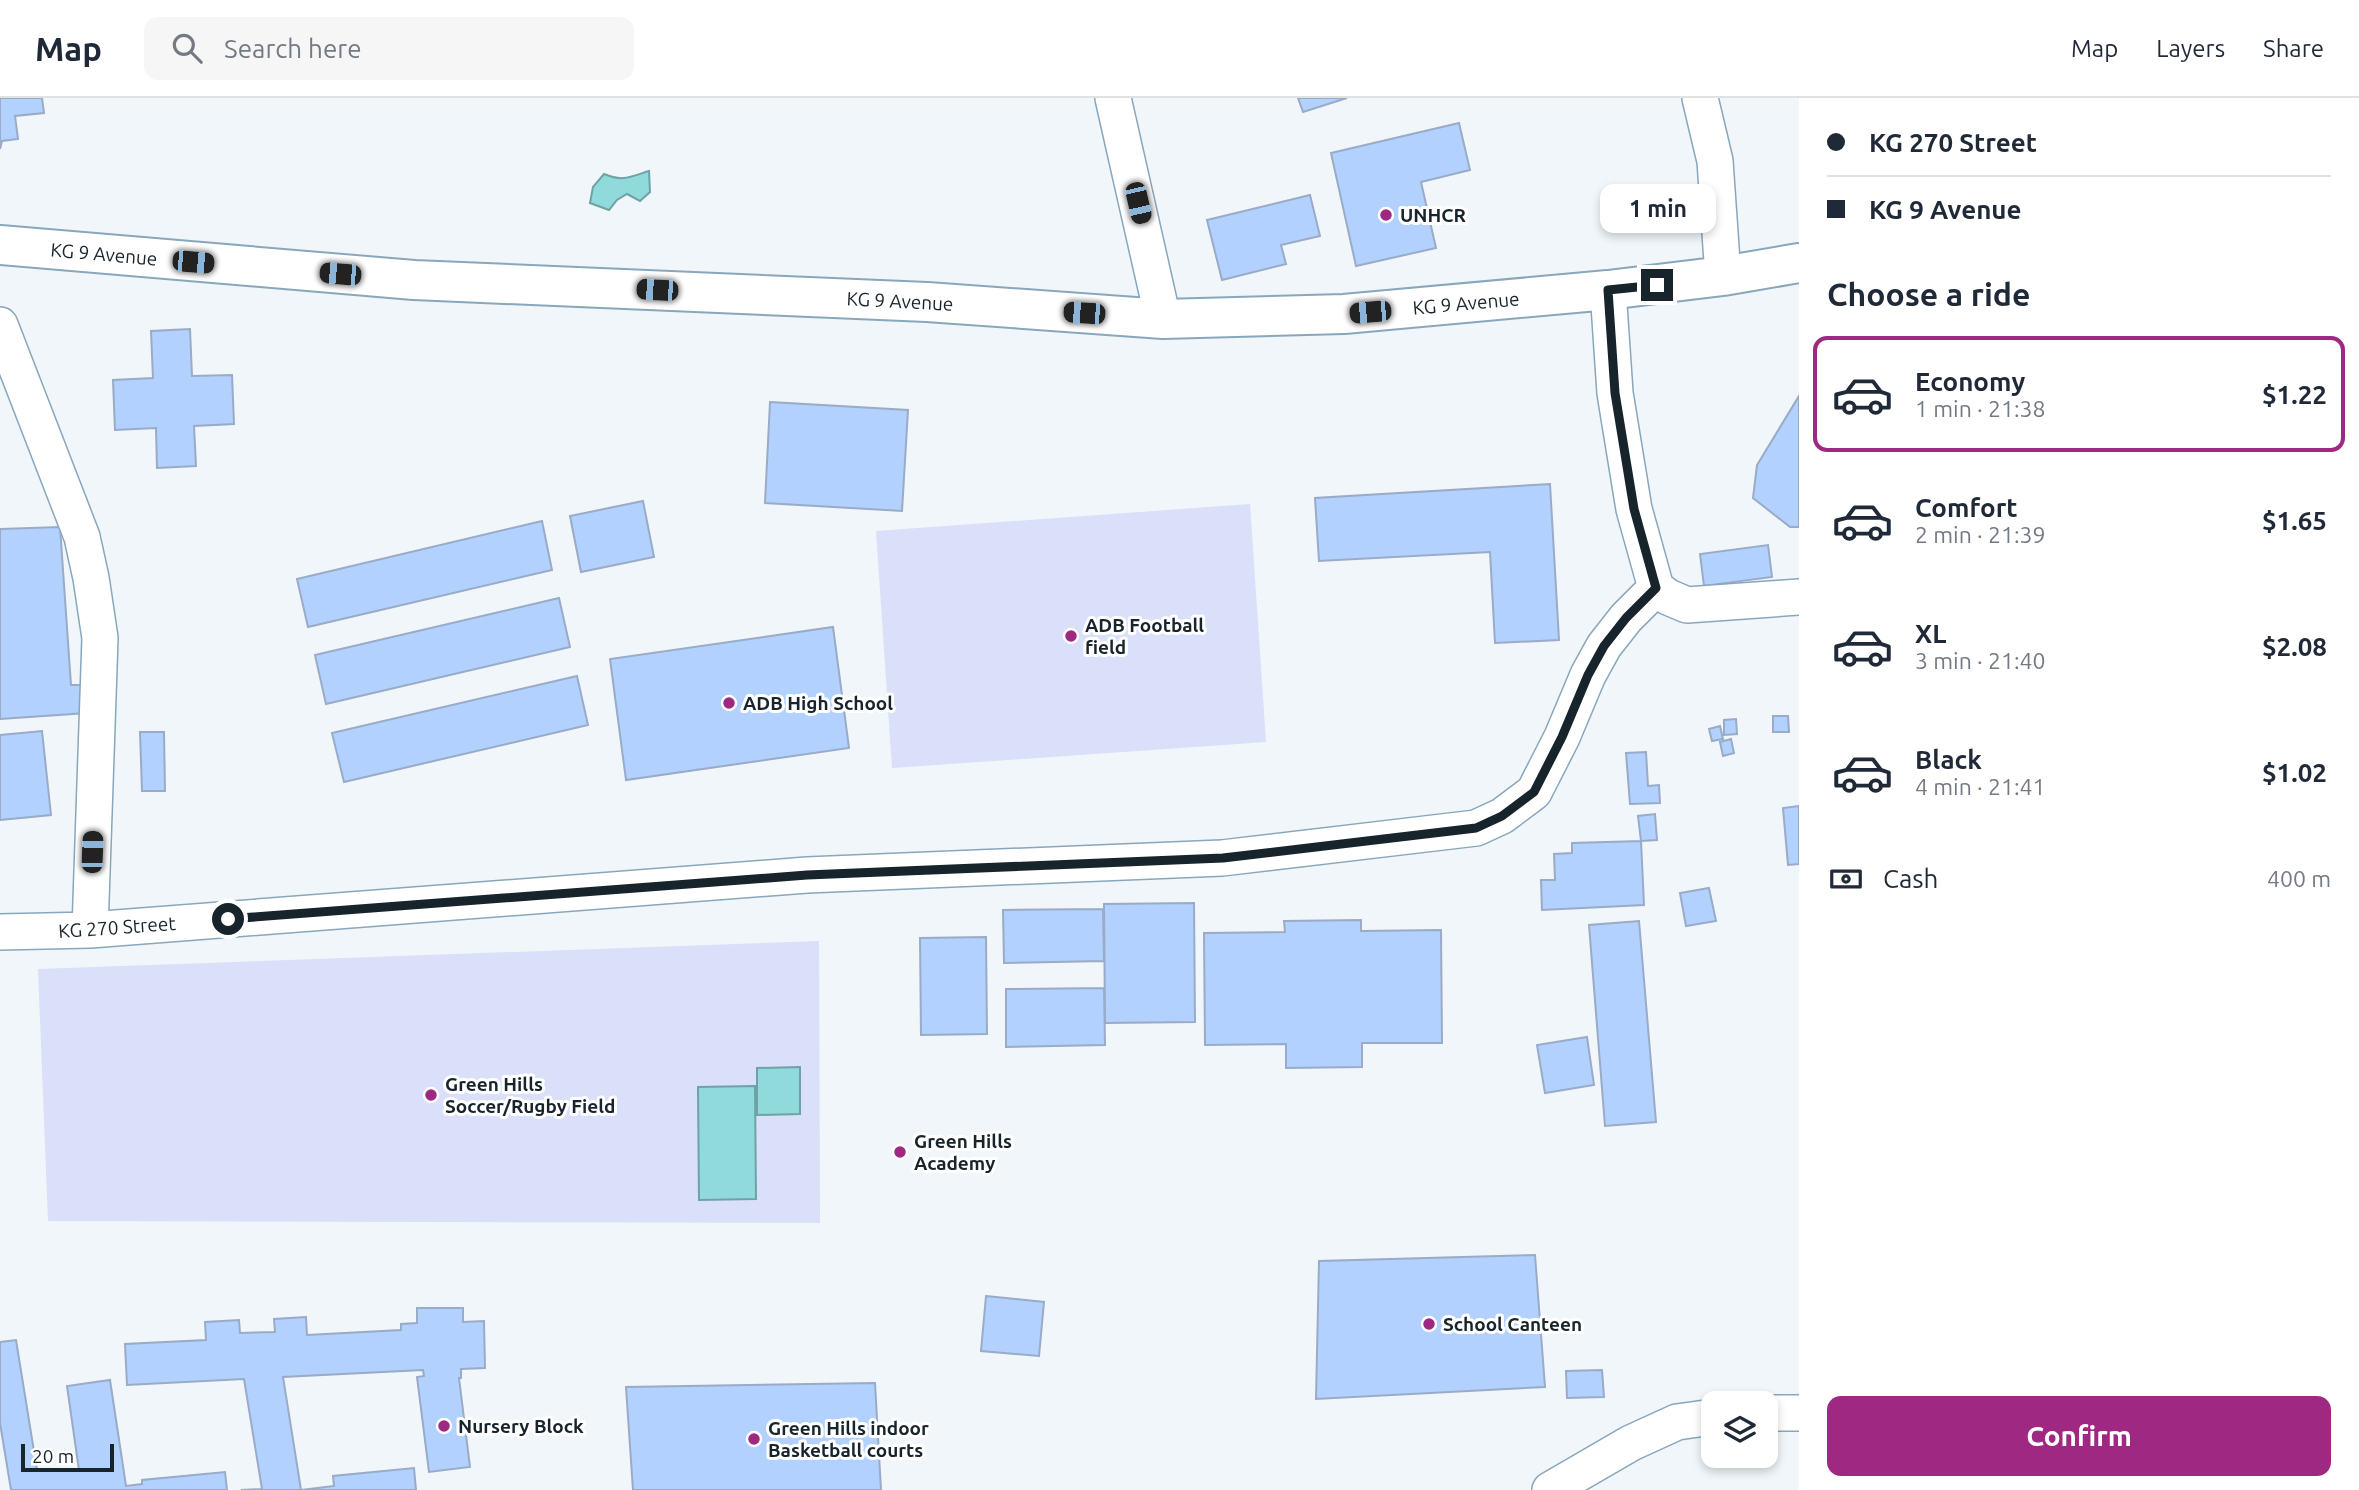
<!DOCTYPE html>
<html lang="en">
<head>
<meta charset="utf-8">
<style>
	body { margin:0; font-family:Ubuntu,sans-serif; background:#f6f6f7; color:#1f2937; height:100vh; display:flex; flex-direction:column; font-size:26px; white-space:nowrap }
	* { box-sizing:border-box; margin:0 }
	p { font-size:23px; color:#747a83 }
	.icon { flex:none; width:38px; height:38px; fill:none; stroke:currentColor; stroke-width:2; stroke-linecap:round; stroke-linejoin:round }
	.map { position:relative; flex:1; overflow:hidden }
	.drawer { display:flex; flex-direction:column; background:#fff; width:560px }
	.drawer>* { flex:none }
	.top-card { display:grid; align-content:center; height:154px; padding:0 28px; background:#fff }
	.controls { position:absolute; left:1701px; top:1293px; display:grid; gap:14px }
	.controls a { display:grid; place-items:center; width:77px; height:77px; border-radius:14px; background:#fff; box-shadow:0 4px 10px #0003; font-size:35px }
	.scale { position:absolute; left:21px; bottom:18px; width:93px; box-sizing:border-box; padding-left:7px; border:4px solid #18242c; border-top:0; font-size:19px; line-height:24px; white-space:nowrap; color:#18242c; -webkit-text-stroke:5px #fff; paint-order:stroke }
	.end { position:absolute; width:32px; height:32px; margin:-16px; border:9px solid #18242c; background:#fff; box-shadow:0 0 0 4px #fff }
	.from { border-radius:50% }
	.bubble { position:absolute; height:49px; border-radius:14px; background:#fff; box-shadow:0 4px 10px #0003; font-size:23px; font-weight:600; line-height:49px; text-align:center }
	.car { position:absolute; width:21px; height:42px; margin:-21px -10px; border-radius:9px; box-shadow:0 0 5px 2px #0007; background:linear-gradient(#222 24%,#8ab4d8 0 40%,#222 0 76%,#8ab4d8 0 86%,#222 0) }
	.top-card b { display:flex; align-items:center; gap:24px; height:66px; font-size:26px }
	.top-card b+b { border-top:2px solid #e0e1e3 }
	.top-card i { width:18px; height:18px; background:#1f2937 }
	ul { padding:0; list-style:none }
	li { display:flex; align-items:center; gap:21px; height:116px; margin:0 14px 10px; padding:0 14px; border:4px solid transparent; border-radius:14px }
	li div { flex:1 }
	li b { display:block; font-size:26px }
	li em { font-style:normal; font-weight:600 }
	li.selected { border-color:#9f2982 }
	li>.icon { width:63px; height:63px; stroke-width:1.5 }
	h2 { padding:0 28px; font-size:32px; line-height:84px }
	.pay { display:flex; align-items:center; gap:18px; height:77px; padding:0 28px; font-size:26px }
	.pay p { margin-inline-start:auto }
	.action { display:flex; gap:14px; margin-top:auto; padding:14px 28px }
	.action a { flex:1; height:80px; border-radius:14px; background:#9f2982; color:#fff; font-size:28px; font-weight:600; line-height:80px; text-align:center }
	header { display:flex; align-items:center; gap:42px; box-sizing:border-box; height:98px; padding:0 35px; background:#fff; border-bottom:2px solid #e0e1e3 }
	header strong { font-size:33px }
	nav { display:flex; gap:38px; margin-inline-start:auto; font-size:24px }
	.search { width:490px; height:63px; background:#f6f6f7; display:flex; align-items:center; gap:18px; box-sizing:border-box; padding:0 24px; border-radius:14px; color:#747a83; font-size:26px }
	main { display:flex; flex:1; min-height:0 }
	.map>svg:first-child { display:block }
</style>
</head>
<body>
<header>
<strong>Map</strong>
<div class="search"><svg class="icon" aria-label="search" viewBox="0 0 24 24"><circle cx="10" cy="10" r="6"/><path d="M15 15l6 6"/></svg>Search here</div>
<nav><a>Map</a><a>Layers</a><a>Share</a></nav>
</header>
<main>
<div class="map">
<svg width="1799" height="1392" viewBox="0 0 1799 1392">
	<rect width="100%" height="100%" fill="#f0f6fa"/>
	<path fill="#dadffa" d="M 1250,406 L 1266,644 L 892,670 L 876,433 Z
		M 819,843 L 820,1125 L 48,1123 L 38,871 Z"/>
	<path fill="#91dadb" stroke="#6da3a6" stroke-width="2" d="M 649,73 L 650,94 L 640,103 L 627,96 L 617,102 L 609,112 L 590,105 L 593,89 L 604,76 C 623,84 630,79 649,73 Z
		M 800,969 L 800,1016 L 757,1017 L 757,970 Z
		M 755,988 L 756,1101 L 699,1102 L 698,989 Z"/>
	<path fill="#b2d1ff" stroke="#99abc7" stroke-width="2" d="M 0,0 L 42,0 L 44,15 L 15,18 L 18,41 L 2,43 L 0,51 Z
		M 1298,0 L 1347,0 L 1303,14 Z
		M 1459,25 L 1470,72 L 1421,84 L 1436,150 L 1356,168 L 1331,55 Z
		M 1310,97 L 1320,138 L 1281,147 L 1286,166 L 1222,182 L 1207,122 Z
		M 190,231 L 192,278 L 232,277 L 234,326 L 194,328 L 196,368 L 157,370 L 156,330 L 115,332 L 113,282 L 153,280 L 151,233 Z
		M 1799,298 L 1799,429 L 1790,429 L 1753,400 L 1757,367 Z
		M 770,304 L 908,312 L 902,413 L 765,405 Z
		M 1550,386 L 1559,542 L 1495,545 L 1490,454 L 1319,463 L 1315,400 Z
		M 643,403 L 654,459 L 581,474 L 570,418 Z
		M 542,423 L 552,472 L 308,529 L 297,481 Z
		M 60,429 L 71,587 L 87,587 L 87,615 L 0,621 L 0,431 Z
		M 1768,447 L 1772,479 L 1704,488 L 1700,456 Z
		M 559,500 L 570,549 L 326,606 L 315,557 Z
		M 833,529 L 849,650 L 626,682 L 610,561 Z
		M 577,578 L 588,627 L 344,684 L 332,635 Z
		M 1773,618 L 1788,618 L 1789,634 L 1773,634 Z
		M 1736,621 L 1737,636 L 1724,637 L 1724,622 Z
		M 1720,628 L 1723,641 L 1712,643 L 1709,631 Z
		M 42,633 L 51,717 L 0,722 L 0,637 Z
		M 140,634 L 164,634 L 165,693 L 142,693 Z
		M 1731,641 L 1734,655 L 1723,658 L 1720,644 Z
		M 1646,654 L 1648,688 L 1659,687 L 1660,705 L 1630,706 L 1626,655 Z
		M 1799,708 L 1799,766 L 1788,767 L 1783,710 Z
		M 1655,716 L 1657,742 L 1641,743 L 1638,718 Z
		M 1641,743 L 1644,807 L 1542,812 L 1541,782 L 1555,782 L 1554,756 L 1572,755 L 1572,745 Z
		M 1709,790 L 1716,823 L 1686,828 L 1680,795 Z
		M 1194,805 L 1195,924 L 1105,925 L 1104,806 Z
		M 1103,811 L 1104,863 L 1004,865 L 1003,812 Z
		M 1361,822 L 1361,833 L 1441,832 L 1442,945 L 1362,945 L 1362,969 L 1286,970 L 1286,946 L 1205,947 L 1204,835 L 1285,834 L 1284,823 Z
		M 1639,823 L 1656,1024 L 1605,1028 L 1589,827 Z
		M 986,839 L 987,936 L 921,937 L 920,840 Z
		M 1104,890 L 1105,947 L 1006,949 L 1006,891 Z
		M 1587,939 L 1594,987 L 1545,995 L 1537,947 Z
		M 1535,1157 L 1545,1289 L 1316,1301 L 1319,1163 Z
		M 986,1198 L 1044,1204 L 1039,1258 L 981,1253 Z
		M 417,1210 L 463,1210 L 463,1224 L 484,1223 L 485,1270 L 461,1271 L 461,1280 L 459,1280 L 470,1369 L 429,1374 L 417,1279 L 424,1278 L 423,1272 L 283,1279 L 301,1392 L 334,1388 L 333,1378 L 414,1370 L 416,1392 L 241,1392 L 262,1391 L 244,1281 L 127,1287 L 125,1246 L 206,1242 L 205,1224 L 239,1222 L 240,1235 L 275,1234 L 274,1221 L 306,1219 L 307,1237 L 401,1232 L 401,1226 L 417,1225 Z
		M 16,1242 L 37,1372 L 79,1372 L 67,1288 L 110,1282 L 126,1388 L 142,1386 L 142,1382 L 225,1374 L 227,1392 L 11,1392 L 0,1325 L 0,1244 Z
		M 1602,1272 L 1604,1299 L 1567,1300 L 1566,1273 Z
		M 875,1285 L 881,1392 L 633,1392 L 626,1289 Z"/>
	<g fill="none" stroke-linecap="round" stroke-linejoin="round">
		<g stroke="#88a7bc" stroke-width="38">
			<path id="minor" d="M 1113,0 L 1163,221
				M 1700,0 L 1715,63 L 1723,178
				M 1608,192 L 1615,295 L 1634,411 L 1656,490 L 1668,499 L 1687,507 L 1799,499
				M 0,227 L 82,439 L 91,480 L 100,540 L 90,832
				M 0,834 L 90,832 L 807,777 L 1222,760 L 1476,730 L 1502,718 L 1534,694 L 1562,639 L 1588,577 L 1604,548 L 1626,520 L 1656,490
				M 1766,1315 L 1799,1315
				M 1550,1392 L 1631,1345 L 1677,1324 L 1713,1319"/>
		</g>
		<g stroke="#88a7bc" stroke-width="42">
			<path id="secondary" d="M 0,147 L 414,182 L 927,204 L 1163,221 L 1344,216 L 1608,192 L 1723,178 L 1799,165"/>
		</g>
		<use href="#minor" stroke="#fff" stroke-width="35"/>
		<use href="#secondary" stroke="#fff" stroke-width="38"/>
	</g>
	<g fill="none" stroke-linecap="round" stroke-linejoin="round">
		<path stroke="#18242c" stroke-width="9" d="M 228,821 L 807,777 L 1223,760 L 1476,730 L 1502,718 L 1534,694 L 1562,639 L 1588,577 L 1604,548 L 1626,520 L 1656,490 L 1634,411 L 1615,295 L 1608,192 L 1657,187"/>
	</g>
	<g fill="#9f2982" stroke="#fff" stroke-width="2.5">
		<circle cx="1386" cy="117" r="7"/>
		<circle cx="1071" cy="538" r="7"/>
		<circle cx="729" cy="605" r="7"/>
		<circle cx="431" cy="997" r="7"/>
		<circle cx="900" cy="1054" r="7"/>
		<circle cx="1429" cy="1226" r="7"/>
		<circle cx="444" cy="1328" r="7"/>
		<circle cx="754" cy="1341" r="7"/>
	</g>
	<g text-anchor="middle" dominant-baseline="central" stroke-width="6" stroke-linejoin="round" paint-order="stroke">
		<g font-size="19" font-weight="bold" fill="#18242c" stroke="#fff" text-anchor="start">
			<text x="1400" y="117">UNHCR</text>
			<text x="1085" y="527">ADB Football<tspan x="1085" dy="22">field</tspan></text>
			<text x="743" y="605">ADB High School</text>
			<text x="445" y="986">Green Hills<tspan x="445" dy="22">Soccer/Rugby Field</tspan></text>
			<text x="914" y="1043">Green Hills<tspan x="914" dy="22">Academy</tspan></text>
			<text x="1443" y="1226">School Canteen</text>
			<text x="458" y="1328">Nursery Block</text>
			<text x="768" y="1330">Green Hills indoor<tspan x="768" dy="22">Basketball courts</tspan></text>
		</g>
		<g font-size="19" fill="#18242c" stroke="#fff">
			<text transform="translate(104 156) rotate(5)">KG 9 Avenue</text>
			<text transform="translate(900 203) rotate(3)">KG 9 Avenue</text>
			<text transform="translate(1466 205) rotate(-5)">KG 9 Avenue</text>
			<text transform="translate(117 829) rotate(-4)">KG 270 Street</text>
		</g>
	</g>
</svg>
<div class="controls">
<a><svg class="icon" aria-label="layers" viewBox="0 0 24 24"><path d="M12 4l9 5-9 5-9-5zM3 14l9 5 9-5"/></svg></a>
</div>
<div class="scale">20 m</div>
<i class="end from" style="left:228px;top:821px"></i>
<i class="end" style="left:1657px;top:187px"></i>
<div class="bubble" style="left:1600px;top:86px;width:116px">1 min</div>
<i class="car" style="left:1138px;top:105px;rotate:167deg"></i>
<i class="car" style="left:193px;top:164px;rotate:95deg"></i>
<i class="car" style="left:340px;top:176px;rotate:275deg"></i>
<i class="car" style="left:657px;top:192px;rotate:273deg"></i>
<i class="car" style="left:1370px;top:214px;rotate:265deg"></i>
<i class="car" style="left:1084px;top:215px;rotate:274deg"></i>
<i class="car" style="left:92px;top:754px;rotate:2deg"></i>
</div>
<section class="drawer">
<div class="top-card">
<b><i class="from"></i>KG 270 Street</b>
<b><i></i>KG 9 Avenue</b>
</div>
<h2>Choose a ride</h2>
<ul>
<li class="selected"><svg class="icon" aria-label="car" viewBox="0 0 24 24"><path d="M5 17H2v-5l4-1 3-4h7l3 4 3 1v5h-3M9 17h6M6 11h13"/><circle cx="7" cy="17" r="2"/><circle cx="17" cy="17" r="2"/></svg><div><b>Economy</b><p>1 min · 21:38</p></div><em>$1.22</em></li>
<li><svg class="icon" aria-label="car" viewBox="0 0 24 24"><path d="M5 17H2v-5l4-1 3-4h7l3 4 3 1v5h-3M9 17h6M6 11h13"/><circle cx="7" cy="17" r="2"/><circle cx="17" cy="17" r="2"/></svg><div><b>Comfort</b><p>2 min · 21:39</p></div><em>$1.65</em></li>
<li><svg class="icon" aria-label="car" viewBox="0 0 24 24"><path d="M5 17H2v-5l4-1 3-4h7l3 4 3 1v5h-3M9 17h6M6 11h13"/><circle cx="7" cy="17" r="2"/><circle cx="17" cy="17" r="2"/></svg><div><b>XL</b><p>3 min · 21:40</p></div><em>$2.08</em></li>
<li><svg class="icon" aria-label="car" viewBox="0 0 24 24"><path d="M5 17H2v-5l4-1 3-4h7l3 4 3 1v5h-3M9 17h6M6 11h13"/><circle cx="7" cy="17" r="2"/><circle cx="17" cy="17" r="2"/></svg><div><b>Black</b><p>4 min · 21:41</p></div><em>$1.02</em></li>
</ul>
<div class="pay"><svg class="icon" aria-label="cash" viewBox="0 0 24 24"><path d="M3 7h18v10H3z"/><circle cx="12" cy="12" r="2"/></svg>Cash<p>400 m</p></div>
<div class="action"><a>Confirm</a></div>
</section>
</main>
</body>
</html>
